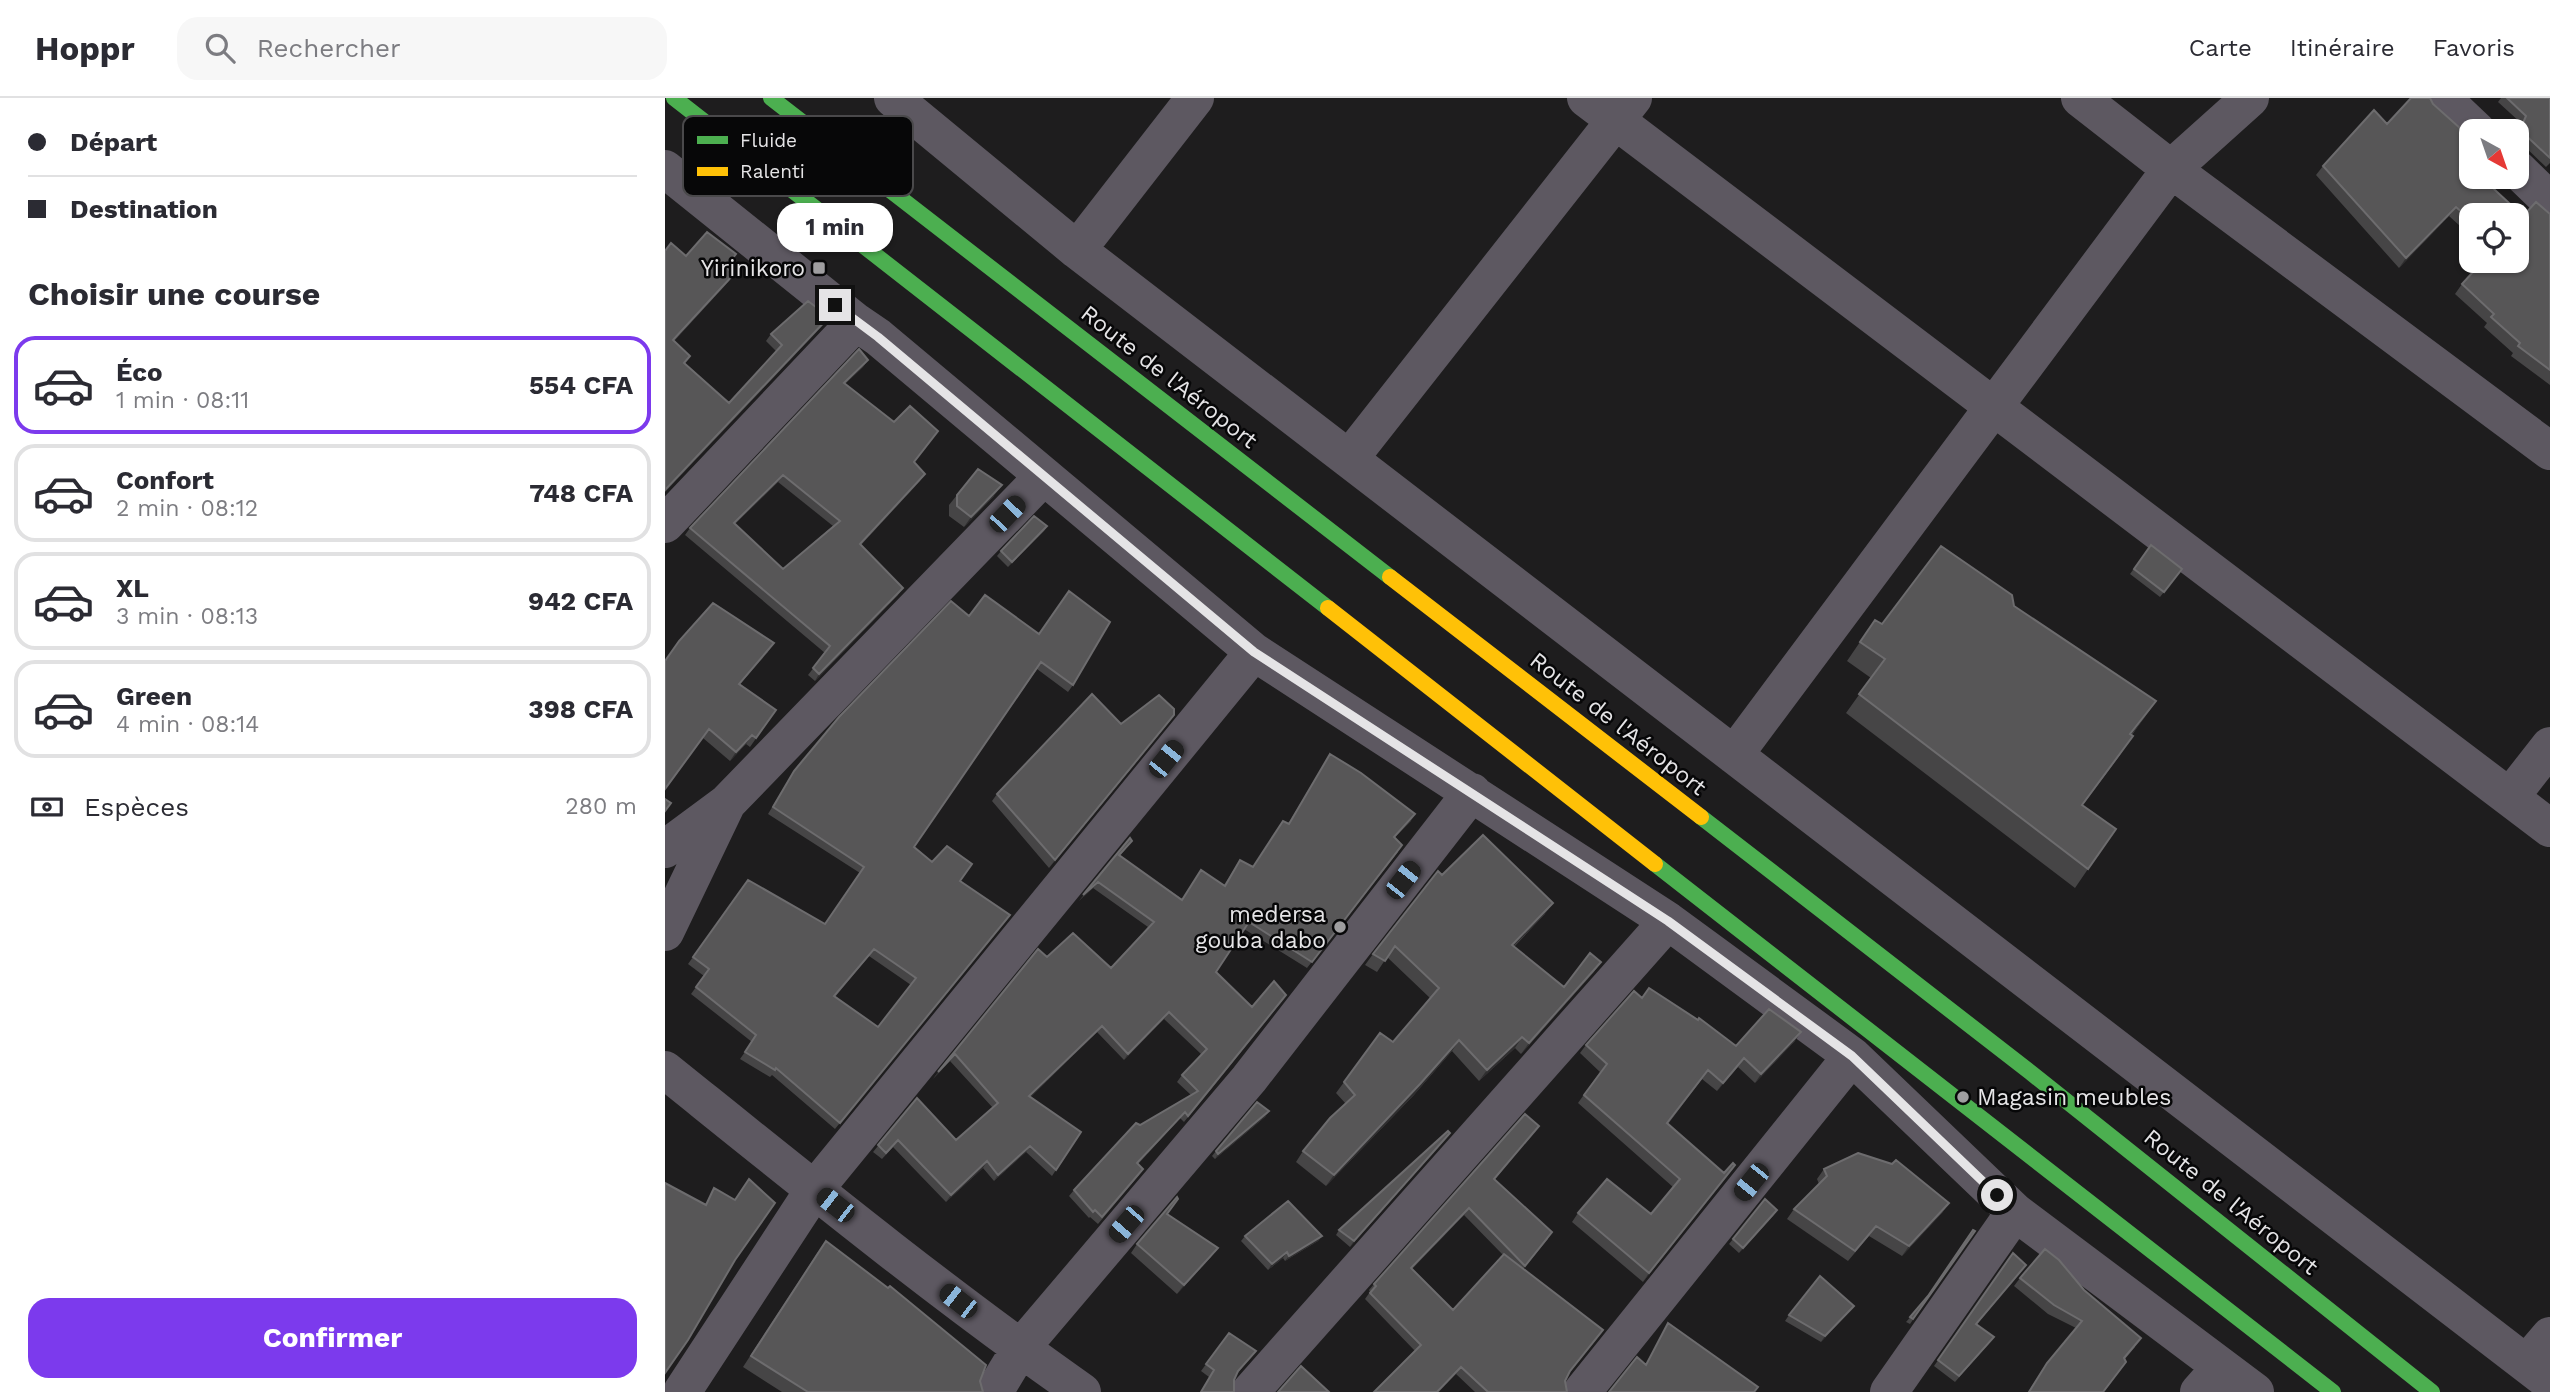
<!DOCTYPE html>
<html lang="fr">
<head>
<meta charset="utf-8">
<style>
	body { margin:0; font-family:"Work Sans",sans-serif; background:#f7f7f7; color:#2b2b33; height:100vh; display:flex; flex-direction:column; font-size:26px; white-space:nowrap }
	* { box-sizing:border-box; margin:0 }
	p { font-size:23px; color:#7c7c81 }
	.icon { flex:none; width:38px; height:38px; fill:none; stroke:currentColor; stroke-width:2; stroke-linecap:round; stroke-linejoin:round }
	.map { position:relative; flex:1; overflow:hidden }
	.sheet { display:flex; flex-direction:column; background:#fff; width:665px }
	.sheet>* { flex:none }
	.guide { display:grid; align-content:center; height:154px; padding:0 28px; background:#fff }
	.needle { width:46px; rotate:140deg }
	.controls { position:absolute; left:1794px; top:21px; display:grid; gap:14px }
	.controls a { display:grid; place-items:center; width:70px; height:70px; border-radius:14px; background:#fff; box-shadow:0 2px 5px #0004; font-size:35px }
	.end { position:absolute; width:32px; height:32px; margin:-16px; border:9px solid #e5e4e6; background:#111; box-shadow:0 0 0 4px #111 }
	.from { border-radius:50% }
	.bubble { position:absolute; height:49px; border-radius:21px; background:#fff; box-shadow:0 2px 5px #0004; font-size:23px; font-weight:700; line-height:49px; text-align:center }
	.car { position:absolute; width:21px; height:42px; margin:-21px -10px; border-radius:9px; box-shadow:0 0 5px 2px #0007; background:linear-gradient(#222 24%,#8ab4d8 0 40%,#222 0 76%,#8ab4d8 0 86%,#222 0) }
	.guide b { display:flex; align-items:center; gap:24px; height:66px; font-size:26px }
	.guide b+b { border-top:2px solid #e1e1e2 }
	.guide i { width:18px; height:18px; background:#2b2b33 }
	ul { padding:0; list-style:none }
	li { display:flex; align-items:center; gap:21px; height:98px; margin:0 14px 10px; padding:0 14px; border:4px solid #e1e1e2; border-radius:21px }
	li div { flex:1 }
	li b { display:block; font-size:26px }
	li em { font-style:normal; font-weight:700 }
	li.selected { border-color:#7c3aed }
	li>.icon { width:63px; height:63px; stroke-width:1.5 }
	h2 { padding:0 28px; font-size:32px; line-height:84px }
	.pay { display:flex; align-items:center; gap:18px; height:77px; padding:0 28px; font-size:26px }
	.pay p { margin-inline-start:auto }
	.cta { display:flex; gap:14px; margin-top:auto; padding:14px 28px }
	.cta a { flex:1; height:80px; border-radius:21px; background:#7c3aed; color:#fff; font-size:28px; font-weight:700; line-height:80px; text-align:center }
	header { display:flex; align-items:center; gap:42px; box-sizing:border-box; height:98px; padding:0 35px; background:#fff; border-bottom:2px solid #e1e1e2 }
	header strong { font-size:33px }
	nav { display:flex; gap:38px; margin-inline-start:auto; font-size:24px }
	.search { width:490px; height:63px; background:#f7f7f7; display:flex; align-items:center; gap:18px; box-sizing:border-box; padding:0 24px; border-radius:21px; color:#7c7c81; font-size:26px }
	main { display:flex; flex:1; min-height:0 }
	.map>svg:first-child { display:block }
</style>
</head>
<body>
<header>
<strong>Hoppr</strong>
<div class="search"><svg class="icon" aria-label="search" viewBox="0 0 24 24"><circle cx="10" cy="10" r="6"/><path d="M15 15l6 6"/></svg>Rechercher</div>
<nav><a>Carte</a><a>Itinéraire</a><a>Favoris</a></nav>
</header>
<main>
<section class="sheet">
<div class="guide">
<b><i class="from"></i>Départ</b>
<b><i></i>Destination</b>
</div>
<h2>Choisir une course</h2>
<ul>
<li class="selected"><svg class="icon" aria-label="car" viewBox="0 0 24 24"><path d="M5 17H2v-5l4-1 3-4h7l3 4 3 1v5h-3M9 17h6M6 11h13"/><circle cx="7" cy="17" r="2"/><circle cx="17" cy="17" r="2"/></svg><div><b>Éco</b><p>1 min · 08:11</p></div><em>554 CFA</em></li>
<li><svg class="icon" aria-label="car" viewBox="0 0 24 24"><path d="M5 17H2v-5l4-1 3-4h7l3 4 3 1v5h-3M9 17h6M6 11h13"/><circle cx="7" cy="17" r="2"/><circle cx="17" cy="17" r="2"/></svg><div><b>Confort</b><p>2 min · 08:12</p></div><em>748 CFA</em></li>
<li><svg class="icon" aria-label="car" viewBox="0 0 24 24"><path d="M5 17H2v-5l4-1 3-4h7l3 4 3 1v5h-3M9 17h6M6 11h13"/><circle cx="7" cy="17" r="2"/><circle cx="17" cy="17" r="2"/></svg><div><b>XL</b><p>3 min · 08:13</p></div><em>942 CFA</em></li>
<li><svg class="icon" aria-label="car" viewBox="0 0 24 24"><path d="M5 17H2v-5l4-1 3-4h7l3 4 3 1v5h-3M9 17h6M6 11h13"/><circle cx="7" cy="17" r="2"/><circle cx="17" cy="17" r="2"/></svg><div><b>Green</b><p>4 min · 08:14</p></div><em>398 CFA</em></li>
</ul>
<div class="pay"><svg class="icon" aria-label="cash" viewBox="0 0 24 24"><path d="M3 7h18v10H3z"/><circle cx="12" cy="12" r="2"/></svg>Espèces<p>280 m</p></div>
<div class="cta"><a>Confirmer</a></div>
</section>
<div class="map">
<svg width="1885" height="1294" viewBox="0 0 1885 1294">
	<rect width="100%" height="100%" fill="#1e1d1e"/>
	<g fill="none" stroke-linecap="round" stroke-linejoin="round">
		<path stroke="#5d5861" stroke-width="38" d="M 228,0 L 412,152 L 1885,1284
			M 921,0 L 1885,730
			M 1415,0 L 1506,71 L 1885,353
			M 1777,0 L 1812,33
			M 0,71 L 191,224
			M 1852,71 L 1885,103
			M 412,152 L 530,0
			M 684,361 L 968,0
			M 0,426 L 191,224 L 213,239 L 589,554 L 1003,823 L 1187,958 L 1350,1114 L 1590,1294
			M 1069,657 L 1506,71 L 1585,0
			M 1845,699 L 1885,648
			M 62,705 L 379,378
			M 0,751 L 62,705 L 0,834
			M 0,972 C 137,1082 273,1193 417,1294
			M 1862,1265 L 1885,1238
			M 17,1294 L 149,1092 L 589,554
			M 329,1294 L 355,1251 L 584,981 L 807,694
			M 585,1294 L 1003,823
			M 917,1294 L 1187,958
			M 1224,1294 L 1350,1114
			M 1534,1294 L 1556,1269"/>
		<path stroke="#4caf50" stroke-width="16" d="M 9,0 L 663,510
			M 106,0 L 725,479
			M 1036,719 L 1365,974 L 1767,1294
			M 990,766 L 1668,1294"/>
		<path stroke="#ffc107" stroke-width="16" d="M 725,479 L 1036,719
			M 663,510 L 990,766"/>
	</g>
	<path fill="#464546" fill-rule="evenodd" d="M 1836,0 L 1885,0 L 1885,65 L 1881,69 L 1852,41 L 1852,37 L 1856,25 L 1833,4 Z
		M 1722,26 L 1806,79 L 1858,118 L 1885,116 L 1885,287 L 1846,258 L 1848,255 L 1819,229 L 1822,225 L 1790,196 L 1797,186 L 1852,163 L 1806,117 L 1806,138 L 1784,118 L 1734,170 L 1651,77 L 1658,68 Z
		M 0,153 L 61,169 L 69,176 L 64,183 L 9,243 L 20,265 L 64,305 L 111,253 L 101,243 L 106,236 L 159,226 L 0,394 Z
		M 203,262 L 198,269 L 180,286 L 249,365 L 255,383 L 196,447 L 233,497 L 150,583 L 143,577 L 160,555 L 20,437 L 25,430 ZM 113,384 L 168,428 L 118,471 L 70,426 Z
		M 292,397 L 329,398 L 299,429 L 284,418 L 284,407 Z
		M 382,428 L 379,433 L 343,469 L 332,458 L 336,453 Z
		M 1486,447 L 1517,471 L 1495,499 L 1465,476 Z
		M 320,497 L 408,587 L 403,594 L 372,571 L 249,749 L 267,764 L 345,817 L 170,1031 L 107,977 L 105,979 L 75,961 L 87,944 L 26,896 L 39,878 L 23,866 L 83,782 L 160,826 L 195,775 L 103,716 L 129,673 L 304,518 ZM 204,858 L 246,887 L 213,929 L 170,899 Z
		M 1349,508 L 1491,603 L 1467,637 L 1455,657 L 1417,708 L 1423,771 L 1410,790 L 1181,615 L 1206,580 L 1182,563 L 1210,522 L 1217,526 Z
		M 103,554 L 75,586 L 111,612 L 85,649 L 81,646 L 65,663 L 38,640 L 0,563 Z
		M 504,624 L 384,770 L 327,703 L 332,696 L 456,626 Z
		M 665,656 L 746,723 L 729,740 L 733,754 L 642,870 L 579,831 L 551,874 L 587,909 L 617,903 L 519,1024 L 515,1020 L 473,1066 L 474,1077 L 433,1126 L 425,1119 L 424,1120 L 404,1098 L 409,1092 L 475,1027 L 526,997 L 512,984 L 517,977 L 536,956 L 499,921 L 459,962 L 432,934 L 365,999 L 416,1034 L 387,1078 L 361,1054 L 329,1083 L 318,1070 L 281,1104 L 228,1049 L 217,1061 L 208,1054 L 252,1000 L 291,1042 L 328,1010 L 285,963 L 268,981 L 273,974 L 382,859 L 446,870 L 483,829 L 428,790 L 414,803 L 467,743 L 455,758 L 517,801 L 559,787 L 575,762 L 588,769 L 623,726 Z
		M 777,777 L 880,816 L 849,849 L 899,889 L 936,864 L 928,875 L 856,956 L 850,950 L 814,983 L 787,953 L 748,998 L 661,1088 L 631,1064 L 638,1053 L 681,1006 L 671,995 L 715,935 L 728,944 L 765,900 L 722,859 L 712,874 L 700,867 L 708,856 Z
		M 977,900 L 1071,948 L 1130,943 L 1090,985 L 1073,969 L 1052,993 L 1037,981 L 1003,1026 L 1059,1075 L 1070,1067 L 978,1184 L 907,1124 L 913,1115 L 986,1116 L 1008,1089 L 913,1005 L 935,974 L 915,955 L 921,947 Z
		M 604,1013 L 600,1019 L 550,1061 L 547,1058 L 551,1053 Z
		M 874,1028 L 829,1082 L 883,1141 L 858,1171 L 938,1232 L 904,1275 L 900,1283 L 902,1294 L 810,1294 L 791,1276 L 750,1253 L 700,1201 L 705,1194 L 704,1192 L 709,1186 ZM 799,1117 L 838,1157 L 788,1212 L 747,1171 Z
		M 785,1035 L 685,1149 L 671,1137 L 674,1132 Z
		M 1159,1071 L 1284,1105 L 1277,1115 L 1237,1158 L 1204,1138 L 1183,1163 L 1122,1121 L 1129,1111 L 1154,1086 L 1152,1081 Z
		M 502,1116 L 546,1159 L 512,1196 L 466,1155 L 472,1146 Z
		M 1109,1117 L 1074,1155 L 1064,1146 L 1068,1141 Z
		M 1310,1133 L 1245,1226 L 1241,1224 L 1263,1199 Z
		M 580,1138 L 657,1138 L 653,1143 L 620,1163 L 618,1160 L 603,1172 L 576,1143 Z
		M 153,1154 L 315,1283 L 318,1294 L 117,1294 L 78,1269 Z
		M 1348,1155 L 1361,1167 L 1312,1226 L 1325,1244 L 1290,1284 L 1269,1268 Z
		M 1355,1180 L 1419,1192 L 1470,1249 L 1460,1261 L 1455,1272 L 1438,1294 L 1363,1294 L 1382,1265 L 1411,1230 L 1383,1216 L 1349,1188 Z
		M 1189,1208 L 1156,1244 L 1120,1223 L 1124,1217 Z
		M 1003,1225 L 1089,1294 L 981,1266 Z
		M 564,1235 L 586,1259 L 572,1276 L 569,1282 L 569,1294 L 536,1294 L 544,1279 L 536,1273 Z"/>
	<path fill="#2f2e2f" d="M 1791,109 L 1784,118 L 1734,170 L 1741,160 Z
		M 69,176 L 64,183 L 4,249 L 8,242 Z
		M 164,219 L 159,226 L 0,394 L 0,392 Z
		M 203,262 L 198,269 L 174,292 L 179,285 Z
		M 260,376 L 255,383 L 190,453 L 195,446 Z
		M 118,377 L 113,384 L 64,432 L 69,425 Z
		M 337,387 L 329,398 L 299,429 L 306,419 Z
		M 382,428 L 379,433 L 343,469 L 347,464 Z
		M 238,490 L 233,497 L 150,583 L 154,576 Z
		M 109,545 L 103,554 L 68,594 L 74,586 Z
		M 1491,603 L 1478,622 L 1452,655 L 1465,636 Z
		M 509,617 L 504,624 L 384,770 L 390,762 Z
		M 87,637 L 81,646 L 65,663 L 71,654 Z
		M 750,716 L 746,723 L 724,745 L 729,739 Z
		M 433,784 L 428,790 L 414,803 L 418,797 Z
		M 888,805 L 880,816 L 839,858 L 847,847 Z
		M 345,817 L 340,824 L 170,1031 L 175,1025 Z
		M 936,864 L 928,875 L 856,956 L 864,945 Z
		M 504,914 L 499,921 L 459,962 L 463,956 Z
		M 437,928 L 432,934 L 360,1005 L 364,998 Z
		M 1136,934 L 1130,943 L 1090,985 L 1096,976 Z
		M 857,939 L 850,950 L 814,983 L 822,972 Z
		M 794,942 L 787,953 L 748,998 L 661,1088 L 669,1077 Z
		M 290,956 L 285,963 L 268,981 L 273,974 Z
		M 1079,960 L 1073,969 L 1052,993 L 1058,985 Z
		M 604,1013 L 600,1019 L 550,1061 L 553,1056 Z
		M 520,1014 L 515,1020 L 468,1072 L 472,1065 Z
		M 785,1035 L 781,1040 L 685,1149 L 689,1143 Z
		M 365,1048 L 361,1054 L 329,1083 L 333,1077 Z
		M 322,1063 L 318,1070 L 281,1104 L 286,1097 Z
		M 1070,1067 L 1064,1076 L 978,1184 L 984,1175 Z
		M 1284,1105 L 1277,1115 L 1237,1158 L 1244,1148 Z
		M 804,1110 L 799,1117 L 741,1177 L 746,1170 Z
		M 1112,1112 L 1109,1117 L 1074,1155 L 1078,1150 Z
		M 657,1138 L 653,1143 L 620,1163 L 624,1158 Z
		M 553,1150 L 546,1159 L 512,1196 L 519,1187 Z
		M 622,1154 L 618,1160 L 603,1172 L 607,1166 Z
		M 1189,1208 L 1185,1213 L 1156,1244 L 1160,1238 Z
		M 796,1269 L 791,1276 L 774,1294 L 772,1294 Z"/>
	<path fill="#575657" stroke="#6d6c6e" stroke-width="2" fill-rule="evenodd" d="M 1746,0 L 1765,0 L 1768,6 L 1806,40 L 1806,79 L 1816,79 L 1858,118 L 1871,104 L 1885,116 L 1885,272 L 1853,248 L 1855,245 L 1826,219 L 1829,216 L 1797,186 L 1818,163 L 1852,163 L 1852,117 L 1806,117 L 1806,122 L 1791,109 L 1741,160 L 1658,68 L 1709,12 L 1722,26 Z
		M 1842,0 L 1885,0 L 1885,60 L 1855,32 L 1861,18 Z
		M 42,134 L 71,156 L 61,169 L 69,176 L 8,242 L 25,258 L 19,265 L 64,305 L 117,247 L 106,236 L 143,203 L 164,219 L 0,392 L 0,153 L 6,145 L 21,158 Z
		M 194,251 L 203,262 L 179,285 L 229,324 L 245,308 L 273,333 L 249,364 L 260,376 L 195,446 L 238,490 L 154,576 L 148,570 L 165,548 L 25,430 ZM 118,377 L 175,423 L 118,471 L 69,425 Z
		M 313,371 L 337,387 L 306,419 L 292,408 L 292,397 Z
		M 369,418 L 382,428 L 347,464 L 336,453 Z
		M 1486,447 L 1517,471 L 1499,494 L 1469,471 Z
		M 1276,448 L 1347,497 L 1349,508 L 1491,603 L 1465,636 L 1468,638 L 1417,707 L 1451,731 L 1423,771 L 1194,596 L 1220,561 L 1195,544 L 1210,522 L 1217,526 Z
		M 404,493 L 445,524 L 408,587 L 376,564 L 249,749 L 267,764 L 282,748 L 307,766 L 295,783 L 345,817 L 175,1025 L 111,970 L 110,972 L 80,954 L 91,937 L 31,889 L 44,871 L 28,859 L 83,782 L 160,826 L 199,769 L 108,709 L 129,673 L 174,619 L 286,503 L 304,518 L 320,497 L 374,536 ZM 209,851 L 251,880 L 213,929 L 169,898 Z
		M 48,505 L 109,545 L 74,586 L 111,612 L 91,640 L 87,637 L 71,654 L 44,631 L 0,691 L 0,563 L 14,543 Z
		M 427,596 L 456,626 L 494,597 L 509,611 L 509,617 L 390,762 L 332,696 Z
		M 665,656 L 696,675 L 750,716 L 729,739 L 737,747 L 647,864 L 584,824 L 551,874 L 587,909 L 609,883 L 621,897 L 523,1018 L 520,1014 L 472,1065 L 478,1071 L 437,1119 L 430,1112 L 428,1114 L 409,1092 L 471,1025 L 475,1027 L 533,993 L 517,977 L 542,951 L 504,914 L 463,956 L 437,928 L 364,998 L 416,1034 L 391,1072 L 365,1048 L 333,1077 L 322,1063 L 286,1097 L 233,1042 L 221,1055 L 213,1047 L 252,1000 L 291,1042 L 333,1005 L 290,956 L 273,974 L 373,851 L 382,859 L 408,835 L 446,870 L 489,824 L 433,784 L 418,797 L 465,740 L 467,743 L 454,757 L 517,802 L 536,772 L 560,788 L 575,762 L 588,769 L 618,723 L 624,726 Z
		M 0,701 L 6,705 L 0,713 Z
		M 818,737 L 888,805 L 847,847 L 899,889 L 925,855 L 936,864 L 864,945 L 857,939 L 822,972 L 794,942 L 755,986 L 669,1077 L 638,1053 L 665,1020 L 690,997 L 679,984 L 715,935 L 728,944 L 774,890 L 730,848 L 720,863 L 708,856 L 773,773 L 777,777 Z
		M 984,890 L 1033,922 L 1034,920 L 1071,948 L 1104,911 L 1136,934 L 1096,976 L 1079,960 L 1058,985 L 1043,972 L 1002,1025 L 1059,1075 L 1068,1065 L 1070,1067 L 984,1175 L 913,1115 L 942,1081 L 986,1116 L 1015,1081 L 919,997 L 942,966 L 921,947 L 969,893 L 977,900 Z
		M 592,1004 L 604,1013 L 553,1056 L 551,1053 Z
		M 860,1016 L 874,1028 L 829,1081 L 887,1134 L 860,1168 L 804,1110 L 746,1170 L 788,1212 L 839,1156 L 938,1232 L 905,1273 L 900,1283 L 902,1294 L 823,1294 L 796,1269 L 772,1294 L 709,1294 L 756,1247 L 705,1195 L 711,1188 L 709,1186 Z
		M 783,1033 L 785,1035 L 689,1143 L 674,1132 Z
		M 1193,1055 L 1227,1066 L 1231,1062 L 1284,1105 L 1244,1148 L 1211,1128 L 1190,1153 L 1129,1111 L 1162,1078 L 1159,1071 Z
		M 84,1081 L 110,1105 L 70,1162 L 23,1242 L 0,1275 L 0,1085 L 41,1107 L 49,1090 L 70,1102 Z
		M 512,1099 L 513,1101 L 502,1116 L 553,1150 L 519,1187 L 472,1146 Z
		M 1100,1101 L 1112,1112 L 1078,1150 L 1068,1141 Z
		M 623,1103 L 657,1138 L 624,1158 L 622,1154 L 607,1166 L 580,1138 Z
		M 1308,1132 L 1310,1133 L 1248,1221 L 1245,1219 L 1263,1198 Z
		M 161,1143 L 223,1190 L 225,1188 L 321,1267 L 315,1283 L 318,1294 L 143,1294 L 86,1258 Z
		M 1380,1151 L 1394,1162 L 1419,1192 L 1476,1240 L 1459,1260 L 1461,1264 L 1438,1294 L 1364,1294 L 1382,1265 L 1417,1223 L 1389,1207 L 1355,1180 Z
		M 1348,1155 L 1361,1167 L 1311,1226 L 1329,1239 L 1294,1278 L 1273,1262 Z
		M 1155,1178 L 1189,1208 L 1160,1238 L 1124,1217 Z
		M 1003,1225 L 1093,1289 L 1089,1294 L 944,1294 L 972,1259 L 981,1267 Z
		M 564,1235 L 591,1253 L 573,1273 L 569,1282 L 569,1294 L 536,1294 L 549,1272 L 541,1266 Z
		M 636,1268 L 664,1294 L 613,1294 Z"/>
	<g fill="none" stroke-linecap="round" stroke-linejoin="round">
		<path stroke="#e5e4e6" stroke-width="9" d="M 170,207 L 213,239 L 589,554 L 1003,823 L 1187,958 L 1332,1097"/>
	</g>
	<g fill="#9f9ea0" stroke="#070708" stroke-width="2.5">
		<rect x="147" y="163" width="14" height="14" rx="3.5"/>
		<circle cx="675" cy="829" r="7"/>
		<circle cx="1298" cy="999" r="7"/>
	</g>
	<g text-anchor="middle" dominant-baseline="central" stroke-width="5" stroke-linejoin="round" paint-order="stroke">
		<g font-size="23" fill="#e5e4e6" stroke="#070708" text-anchor="end">
			<text x="140" y="170">Yirinikoro</text>
			<text x="661" y="816">medersa<tspan x="661" dy="26">gouba dabo</tspan></text>
			<text x="1312" y="999" text-anchor="start">Magasin meubles</text>
		</g>
		<g font-size="23" fill="#e5e4e6" stroke="#070708">
			<text transform="translate(504 279) rotate(38)">Route de l'Aéroport</text>
			<text transform="translate(953 626) rotate(38)">Route de l'Aéroport</text>
			<text transform="translate(1566 1104) rotate(39)">Route de l'Aéroport</text>
		</g>
	</g>
	<rect x="18" y="18" width="230" height="80" rx="10" fill="#070708" stroke="#4a494b" stroke-width="2"/>
	<rect x="32" y="38" width="31" height="8" fill="#4caf50"/>
	<rect x="32" y="69" width="31" height="9" fill="#ffc107"/>
	<g font-size="19" fill="#e5e4e6">
		<text x="75" y="49">Fluide</text>
		<text x="75" y="80">Ralenti</text>
	</g>
</svg>
<div class="controls">
<a><svg class="needle" viewBox="-14 -14 28 28"><path d="M0-13l5 13h-10z" fill="#e53935"/><path d="M0 13l5-13h-10z" fill="#7c7c81"/></svg></a>
<a><svg class="icon" aria-label="locate" viewBox="0 0 24 24"><circle cx="12" cy="12" r="6"/><path d="M12 2v4M12 18v4M2 12h4M18 12h4"/></svg></a>
</div>
<i class="end from" style="left:1332px;top:1097px"></i>
<i class="end" style="left:170px;top:207px"></i>
<div class="bubble" style="left:112px;top:105px;width:116px">1 min</div>
<i class="car" style="left:342px;top:416px;rotate:44deg"></i>
<i class="car" style="left:501px;top:661px;rotate:39deg"></i>
<i class="car" style="left:738px;top:782px;rotate:38deg"></i>
<i class="car" style="left:1086px;top:1084px;rotate:219deg"></i>
<i class="car" style="left:170px;top:1107px;rotate:308deg"></i>
<i class="car" style="left:461px;top:1126px;rotate:221deg"></i>
<i class="car" style="left:293px;top:1203px;rotate:308deg"></i>
</div>
</main>
</body>
</html>
